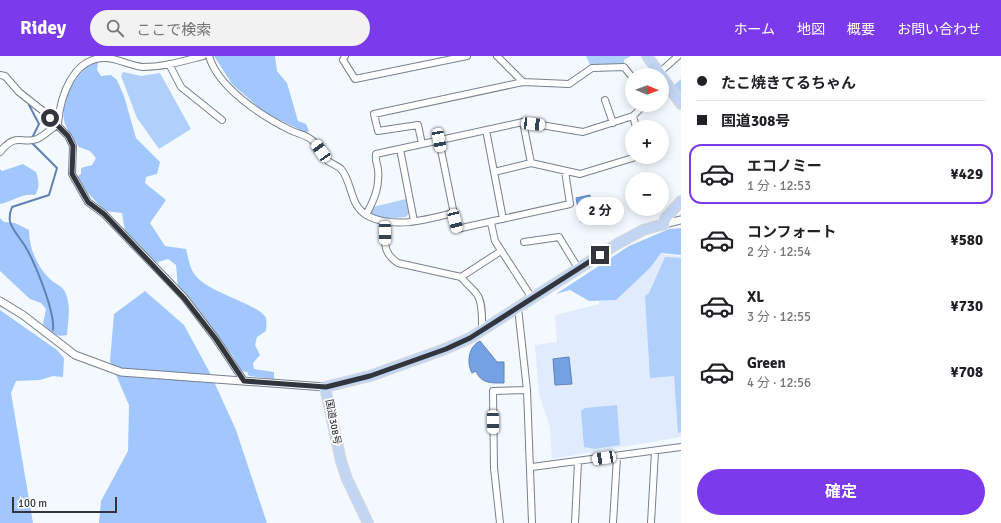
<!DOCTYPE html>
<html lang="ja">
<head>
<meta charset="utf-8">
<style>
	body { margin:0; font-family:Signika,"Noto Sans JP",sans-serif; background:#f2f2f2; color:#202124; height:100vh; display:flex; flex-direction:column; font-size:15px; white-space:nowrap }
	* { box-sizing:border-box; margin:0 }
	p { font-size:13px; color:#757577 }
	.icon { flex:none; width:22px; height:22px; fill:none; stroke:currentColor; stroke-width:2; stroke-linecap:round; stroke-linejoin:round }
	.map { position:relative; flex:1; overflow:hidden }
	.drawer { display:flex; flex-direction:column; background:#fff; width:320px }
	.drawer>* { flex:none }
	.banner { display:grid; align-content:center; height:88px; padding:0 16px; background:#fff }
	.needle { width:26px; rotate:91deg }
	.tools { position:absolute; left:625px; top:12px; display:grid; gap:8px }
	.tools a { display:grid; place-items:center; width:44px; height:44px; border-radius:50%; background:#fff; box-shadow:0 2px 10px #0003; font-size:20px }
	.scale { position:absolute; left:12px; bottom:10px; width:105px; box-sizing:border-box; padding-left:4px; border:2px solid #32363c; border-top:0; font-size:11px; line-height:14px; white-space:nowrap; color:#32363c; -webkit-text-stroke:3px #fff; paint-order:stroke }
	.end { position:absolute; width:18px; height:18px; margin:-9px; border:5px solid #32363c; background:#fff; box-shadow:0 0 0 2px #fff }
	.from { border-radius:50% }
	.bubble { position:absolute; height:28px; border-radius:14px; background:#fff; box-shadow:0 2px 10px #0003; font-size:13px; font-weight:700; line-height:28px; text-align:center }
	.car { position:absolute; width:12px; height:24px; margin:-12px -6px; border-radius:5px; box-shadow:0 0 3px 1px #0007; background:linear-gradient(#fff 24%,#345 0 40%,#fff 0 76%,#345 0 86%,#fff 0) }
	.banner b { display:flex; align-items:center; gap:14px; height:38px; font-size:15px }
	.banner b+b { border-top:1px solid #e0e0e0 }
	.banner i { width:10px; height:10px; background:#202124 }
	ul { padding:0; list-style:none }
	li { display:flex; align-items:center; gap:12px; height:60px; margin:0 8px 6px; padding:0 8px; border:2px solid transparent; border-radius:12px }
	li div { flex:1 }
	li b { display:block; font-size:15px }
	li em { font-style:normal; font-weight:700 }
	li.active { border-color:#7c3aed }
	li>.icon { width:36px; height:36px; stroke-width:1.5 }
	.cta { display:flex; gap:8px; margin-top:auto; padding:8px 16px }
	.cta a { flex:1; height:46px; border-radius:24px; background:#7c3aed; color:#fff; font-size:16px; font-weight:700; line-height:46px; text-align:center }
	header { display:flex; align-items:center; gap:24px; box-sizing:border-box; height:56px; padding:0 20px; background:#7c3aed; color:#fff }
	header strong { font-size:19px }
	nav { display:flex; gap:22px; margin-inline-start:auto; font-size:14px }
	.search { width:280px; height:36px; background:#f2f2f2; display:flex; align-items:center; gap:10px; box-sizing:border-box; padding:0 14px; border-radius:22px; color:#757577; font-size:15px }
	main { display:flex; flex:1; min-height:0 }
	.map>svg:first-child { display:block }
</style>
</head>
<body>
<header>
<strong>Ridey</strong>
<div class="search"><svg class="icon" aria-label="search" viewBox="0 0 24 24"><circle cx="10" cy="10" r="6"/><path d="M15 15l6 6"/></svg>ここで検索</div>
<nav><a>ホーム</a><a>地図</a><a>概要</a><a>お問い合わせ</a></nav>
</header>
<main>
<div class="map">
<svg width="681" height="467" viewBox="0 0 681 467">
	<rect width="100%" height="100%" fill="#f4f9ff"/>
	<path fill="#e0ecfe" d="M 660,198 L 681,200 L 681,381 L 552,403 L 550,371 L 539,338 L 535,289 L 557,286 L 555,259 L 599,248 L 599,221 Z"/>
	<path fill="#b0cffb" d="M 586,0 L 631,0 L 624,4 L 624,7 L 590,9 Z
		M 123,16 L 141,20 L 160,17 L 191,73 L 159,93 L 137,62 L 121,20 Z
		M 681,23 L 681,43 L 673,30 Z
		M 406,143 L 409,157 L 406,161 L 382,163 L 372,159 L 370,155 L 373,151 Z
		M 665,201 L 681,202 L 681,376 L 678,377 L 674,320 L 650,322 L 645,240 L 649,237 Z
		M 617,349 L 620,389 L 595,393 L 584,391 L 581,355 L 585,352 Z"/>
	<path fill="#a2c7fe" d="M 214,0 L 275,0 L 277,15 L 287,27 L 298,65 L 306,68 L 309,75 L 307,77 L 265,57 L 232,28 Z
		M 91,7 L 98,7 L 97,14 L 101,20 L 111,19 L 117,24 L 124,40 L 136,82 L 160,106 L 157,118 L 146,121 L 145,127 L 166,144 L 150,167 L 165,190 L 186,193 C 188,201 190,213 195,219 C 208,237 261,249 266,262 C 267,266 266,271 266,275 L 257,281 L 255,289 L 260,299 L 253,307 L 254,313 L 274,316 L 274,323 L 249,320 L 247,316 L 241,315 L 233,300 L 178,232 L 176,209 L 168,203 L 155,207 L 125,176 L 122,157 L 105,155 L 84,133 L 77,121 L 81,118 L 81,112 L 92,109 L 96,102 L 90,95 L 79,91 C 74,83 65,72 64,64 C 60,43 76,20 91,7 Z
		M 23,108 L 36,116 C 39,125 40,131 35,139 C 22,137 13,145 0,148 L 0,113 L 2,115 Z
		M 0,162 L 4,166 L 15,167 L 29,174 C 29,192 37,211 51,224 C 57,229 63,230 66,238 C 71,250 68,266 67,279 C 56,282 51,276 43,268 L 46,253 L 41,247 L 30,243 L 0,215 Z
		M 681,172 L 681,199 L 661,197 L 650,212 L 616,244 L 589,245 L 570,234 L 556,238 L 629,190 L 669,173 Z
		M 145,235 L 184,269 L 210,317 L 236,374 L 267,467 L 99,467 L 101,445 L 128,395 L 129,349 L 110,305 L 114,258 Z
		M 0,254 L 57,294 L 64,302 L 63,321 L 53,320 L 40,324 L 16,325 L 11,337 L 33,467 L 0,467 Z"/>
	<path fill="#73a1e4" stroke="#6081b2" d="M 590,139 L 593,164 L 581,166 L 576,142 Z
		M 480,285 L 497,306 L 504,306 L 504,327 C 492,327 481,328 476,315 L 472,317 C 466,306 469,290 480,285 Z
		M 569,301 L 572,328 L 555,329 L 553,303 Z"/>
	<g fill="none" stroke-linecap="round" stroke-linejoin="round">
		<path stroke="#6081b2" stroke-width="2" d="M 29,49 L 39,68 L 32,82
			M 32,87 L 57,112 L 49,139 L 12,151 C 10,156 9,160 10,166 C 13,175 20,182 25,190 C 35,207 55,255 53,274"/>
		<g stroke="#77808e" stroke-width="8">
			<path id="minor" d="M 209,0 C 218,32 262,60 290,74 C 298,78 308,79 314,86 C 320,91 323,100 328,105 C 332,108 338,110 341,113 C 353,127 349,150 368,160 C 394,173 426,164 453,157
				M 345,0 L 343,4 L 355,23 L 467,0
				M 497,0 L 523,26
				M 169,8 L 181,31 L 222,64
				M 659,17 L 678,0
				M 0,19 L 5,20 L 19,36 L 43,55 L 68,80 L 73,90 L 72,118 L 88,146 L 104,158 L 184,241 L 216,283 L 244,325
				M 605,44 L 613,67
				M 633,60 L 636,71
				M 523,66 L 531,107 L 580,118 L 636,101
				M 486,74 L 503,163
				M 439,84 L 457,173 L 570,148 L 565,115
				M 422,88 L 418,69 L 378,75 L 374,58 L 523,26 L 569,28 L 592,12 L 624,11 L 632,21
				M 400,93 L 414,165
				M 0,96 C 17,75 22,89 37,83 C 44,80 51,73 58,68 C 60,41 73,0 107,2 C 119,3 131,10 143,11 C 164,11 183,5 203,0
				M 494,116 L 531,107
				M 366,159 C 374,144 380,131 378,113 C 377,107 375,104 376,98 L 523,66 L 583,76 L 633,60 L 644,49
				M 383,166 C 386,184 381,196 398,207 L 461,221 C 466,228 473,232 478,240 C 483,249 482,264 482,274
				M 491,167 L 495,185 L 532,242
				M 524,186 L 559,181 L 578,212
				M 461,221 L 501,195
				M 518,252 L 527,334 L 532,467
				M 532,411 L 681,391
				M 500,467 L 494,412 L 493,335 L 527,334
				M 575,467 L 578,406
				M 613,467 L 617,401
				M 651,467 L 655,395"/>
		</g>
		<g stroke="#77808e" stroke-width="9">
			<path id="tertiary" d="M 664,168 L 681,164
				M 0,245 L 23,259 L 75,299 L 121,316 L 325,331"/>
		</g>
		<g stroke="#d6d7d8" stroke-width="12">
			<path id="trunk" d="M 647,0 L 661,19
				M 662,21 L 681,48
				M 368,467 L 347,423 L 341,405 L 325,331 L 370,320 L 445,293 L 470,282 L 617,188 L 643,174 L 664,168 L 665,163 L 681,145"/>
		</g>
		<use href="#minor" stroke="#fff" stroke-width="6"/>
		<use href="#tertiary" stroke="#fff" stroke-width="7"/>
		<use href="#trunk" stroke="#c2d6f4" stroke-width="10"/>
	</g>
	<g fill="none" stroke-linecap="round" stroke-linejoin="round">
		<path stroke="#32363c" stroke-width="5" d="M 50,62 L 68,80 L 73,90 L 72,118 L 88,146 L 104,158 L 184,242 L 216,283 L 244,325 L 326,331 L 370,320 L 446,293 L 470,282 L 600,199"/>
	</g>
	<g text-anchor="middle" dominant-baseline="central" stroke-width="3.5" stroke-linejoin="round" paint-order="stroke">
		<g font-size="10" fill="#32363c" stroke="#fff">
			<text transform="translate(333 366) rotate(79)">国道308号</text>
		</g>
	</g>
</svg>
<div class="tools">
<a><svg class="needle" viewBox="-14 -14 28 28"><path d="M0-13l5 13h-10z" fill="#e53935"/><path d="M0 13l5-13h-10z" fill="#757577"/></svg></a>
<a>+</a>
<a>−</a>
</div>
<div class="scale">100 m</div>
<i class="end from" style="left:50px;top:62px"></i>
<i class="end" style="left:600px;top:199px"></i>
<div class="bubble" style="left:576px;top:141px;width:48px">2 分</div>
<i class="car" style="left:533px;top:68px;rotate:96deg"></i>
<i class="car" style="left:439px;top:84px;rotate:169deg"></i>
<i class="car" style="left:321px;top:95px;rotate:325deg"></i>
<i class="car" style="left:455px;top:165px;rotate:166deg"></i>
<i class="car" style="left:385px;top:177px;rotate:179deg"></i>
<i class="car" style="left:493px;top:366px;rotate:179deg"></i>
<i class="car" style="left:604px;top:402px;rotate:261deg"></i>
</div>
<section class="drawer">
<div class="banner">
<b><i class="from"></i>たこ焼きてるちゃん</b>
<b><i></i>国道308号</b>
</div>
<ul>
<li class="active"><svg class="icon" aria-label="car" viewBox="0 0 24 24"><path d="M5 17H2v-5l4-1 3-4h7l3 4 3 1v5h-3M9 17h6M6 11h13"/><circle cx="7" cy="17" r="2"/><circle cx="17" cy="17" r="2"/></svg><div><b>エコノミー</b><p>1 分 · 12:53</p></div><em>¥429</em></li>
<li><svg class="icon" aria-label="car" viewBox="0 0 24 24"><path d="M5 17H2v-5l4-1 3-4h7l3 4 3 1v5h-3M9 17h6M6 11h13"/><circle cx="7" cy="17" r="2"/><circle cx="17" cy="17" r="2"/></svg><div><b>コンフォート</b><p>2 分 · 12:54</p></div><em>¥580</em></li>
<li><svg class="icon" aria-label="car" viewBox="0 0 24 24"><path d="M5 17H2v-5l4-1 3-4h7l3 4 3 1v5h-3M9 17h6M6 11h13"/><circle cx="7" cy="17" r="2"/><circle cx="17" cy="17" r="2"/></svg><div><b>XL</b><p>3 分 · 12:55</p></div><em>¥730</em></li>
<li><svg class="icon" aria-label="car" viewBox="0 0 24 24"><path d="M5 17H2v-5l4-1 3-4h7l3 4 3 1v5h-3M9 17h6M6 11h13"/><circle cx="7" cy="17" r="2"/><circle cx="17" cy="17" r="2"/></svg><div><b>Green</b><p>4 分 · 12:56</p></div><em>¥708</em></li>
</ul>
<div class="cta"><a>確定</a></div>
</section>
</main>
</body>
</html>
